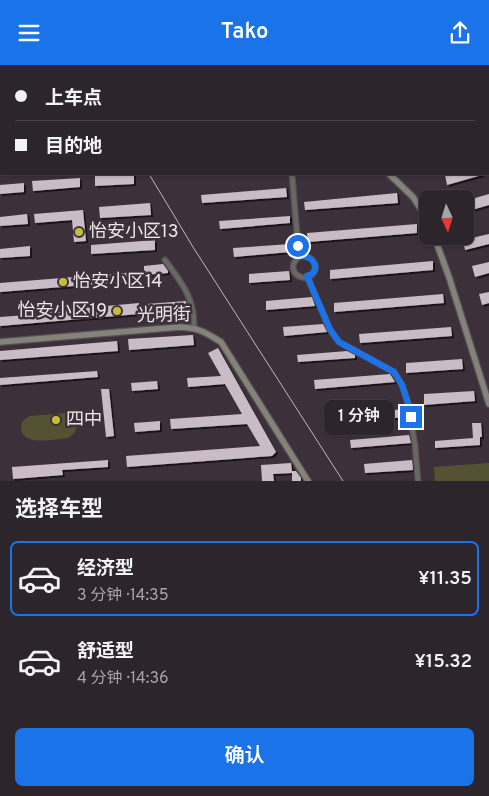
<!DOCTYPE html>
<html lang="zh">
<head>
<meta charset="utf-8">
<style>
	body { margin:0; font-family:Overpass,"Noto Sans SC",sans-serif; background:#352d34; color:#f1f3f6; height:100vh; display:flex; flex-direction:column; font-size:19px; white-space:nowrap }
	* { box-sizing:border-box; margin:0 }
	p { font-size:16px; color:#a7a5a9 }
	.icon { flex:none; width:28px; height:28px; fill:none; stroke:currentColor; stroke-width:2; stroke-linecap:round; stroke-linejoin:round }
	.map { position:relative; height:416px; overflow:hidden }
	.sheet { display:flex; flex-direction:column; background:#2d252c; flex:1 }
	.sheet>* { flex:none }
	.banner { position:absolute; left:0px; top:0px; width:490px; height:110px; box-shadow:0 1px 4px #0004,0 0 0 1px #484248; display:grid; align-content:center; height:110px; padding:0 15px; background:#2d252c }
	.needle { width:32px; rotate:176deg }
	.fabs { position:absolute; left:419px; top:125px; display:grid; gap:10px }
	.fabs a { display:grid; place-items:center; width:55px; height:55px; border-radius:8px; background:#2d252c; box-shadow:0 1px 4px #0004,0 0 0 1px #484248; font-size:25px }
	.end { position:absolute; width:22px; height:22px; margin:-11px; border:6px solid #1a73e8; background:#fff; box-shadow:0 0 0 2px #fff }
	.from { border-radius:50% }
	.bubble { position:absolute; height:35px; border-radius:8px; background:#2d252c; box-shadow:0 1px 4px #0004,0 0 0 1px #484248; font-size:16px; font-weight:600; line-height:35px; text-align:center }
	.banner b { display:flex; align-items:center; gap:18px; height:48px; font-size:19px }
	.banner b+b { border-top:1px solid #484248 }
	.banner i { width:12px; height:12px; background:#f1f3f6 }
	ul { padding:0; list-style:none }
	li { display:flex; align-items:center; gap:15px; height:75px; margin:0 10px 8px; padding:0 5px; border:2px solid transparent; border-radius:8px }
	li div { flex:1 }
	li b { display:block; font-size:19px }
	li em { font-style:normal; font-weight:600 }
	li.on { border-color:#1a73e8 }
	li>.icon { width:45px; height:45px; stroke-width:1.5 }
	h2 { padding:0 15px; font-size:22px; line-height:60px }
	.action { display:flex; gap:10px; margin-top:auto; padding:10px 15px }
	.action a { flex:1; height:58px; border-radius:8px; background:#1a73e8; color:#fff; font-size:20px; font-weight:600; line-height:58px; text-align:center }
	header { display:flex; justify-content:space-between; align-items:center; height:65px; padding:0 15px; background:#1a73e8; color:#fff; font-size:22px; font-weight:600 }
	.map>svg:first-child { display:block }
</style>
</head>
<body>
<header><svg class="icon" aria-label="menu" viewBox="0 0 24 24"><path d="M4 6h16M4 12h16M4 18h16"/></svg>Tako<svg class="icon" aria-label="share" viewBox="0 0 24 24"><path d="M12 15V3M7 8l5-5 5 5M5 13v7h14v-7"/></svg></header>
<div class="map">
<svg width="489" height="416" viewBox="0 0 489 416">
	<defs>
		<filter id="shadow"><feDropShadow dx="2" dy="2" stdDeviation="0" flood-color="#0009"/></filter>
	</defs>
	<rect width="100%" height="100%" fill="#3c313a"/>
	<path fill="#555233" d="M 232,0 L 419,0 L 420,1 L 232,1 Z
		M 66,348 C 79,353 81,367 67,373 C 55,374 22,382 21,363 C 21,357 25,353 30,351 Z
		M 489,398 L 489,416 L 435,416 L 434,402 Z"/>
	<path fill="#cabcc6" filter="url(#shadow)" d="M 95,109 L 134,109 L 134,119 L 95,121 Z
		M 450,109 L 482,109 L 482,110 L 447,120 L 445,110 Z
		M 80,113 L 80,122 L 33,126 L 32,116 Z
		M 24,118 L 24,127 L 0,129 L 0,120 Z
		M 286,123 L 287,132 L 202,138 L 201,130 Z
		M 397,128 L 398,138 L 305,145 L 304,137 Z
		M 489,129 L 489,140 L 465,147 L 465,136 Z
		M 150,138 L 151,150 L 100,153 L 99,142 Z
		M 83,145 L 86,176 L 74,177 L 72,155 L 35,158 L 34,149 Z
		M 27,149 L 28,159 L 0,161 L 0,152 Z
		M 290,151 L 290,158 L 220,164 L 219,156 Z
		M 417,159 L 417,168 L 308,177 L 307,168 Z
		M 489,169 L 489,179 L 465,185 L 463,175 Z
		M 155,175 L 155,185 L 91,189 L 91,180 Z
		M 290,179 L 290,187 L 234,192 L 233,183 Z
		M 30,181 L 30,191 L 0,193 L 0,184 Z
		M 433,196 L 433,205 L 330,214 L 330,205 Z
		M 489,197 L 489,208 L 475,212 L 472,201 Z
		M 163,199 L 168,206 L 168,208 L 144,210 L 144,201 Z
		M 289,206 L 290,215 L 249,218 L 249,209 Z
		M 136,207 L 137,216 L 0,227 L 0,218 Z
		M 489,227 L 489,238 L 482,240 L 479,229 Z
		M 443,229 L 444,238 L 334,247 L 334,238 Z
		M 312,232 L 315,241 L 266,245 L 266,236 Z
		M 186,236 L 187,245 L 147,249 L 146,239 Z
		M 139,238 L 139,249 L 0,261 L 0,252 L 41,249 L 41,247 Z
		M 323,259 L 327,267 L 284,271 L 283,262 Z
		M 451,262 L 452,271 L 360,278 L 359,269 Z
		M 193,270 L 194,280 L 129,285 L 128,274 Z
		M 117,276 L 118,286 L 0,295 L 0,286 Z
		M 218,283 L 276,387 L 272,391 L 127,402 L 126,391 L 260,381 L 247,359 L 171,364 L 170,354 L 242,349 L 225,319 L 188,322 L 187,313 L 221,311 L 208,288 Z
		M 347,286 L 355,290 L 355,293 L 298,297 L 297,290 Z
		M 462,294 L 463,304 L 406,308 L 406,298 Z
		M 97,306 L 98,312 L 0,320 L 0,313 Z
		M 390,309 L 395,317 L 315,324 L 314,315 Z
		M 157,316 L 158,324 L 132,326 L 131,318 Z
		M 101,324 L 109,324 L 114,371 L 106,372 Z
		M 474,326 L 475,336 L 424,340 L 424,329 Z
		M 405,344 L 406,352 L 335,358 L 334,350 Z
		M 160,356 L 160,365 L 135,367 L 134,358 Z
		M 472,358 L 481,358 L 482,372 L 480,372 L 480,380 L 435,383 L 435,376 L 473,373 Z
		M 409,370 L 411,378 L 351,383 L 350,375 Z
		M 108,395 L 108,402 L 62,405 L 63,410 L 13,414 L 12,402 Z
		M 412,395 L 413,405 L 365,408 L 364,399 Z
		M 291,398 L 292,406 L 296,406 L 301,413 L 301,416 L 292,416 L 292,408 L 273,409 L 274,416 L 262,416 L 261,400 Z"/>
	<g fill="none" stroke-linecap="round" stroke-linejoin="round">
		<g stroke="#584e56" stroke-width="7">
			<path id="minor" d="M 224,0 L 226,1
				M 292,109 L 298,181 L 301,191
				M 301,191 C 313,191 319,200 312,210 L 307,211 L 305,213 C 291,211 289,198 301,191 Z
				M 165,195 C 181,217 195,233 194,263
				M 307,211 L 330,265 L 339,277 L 394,307 L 402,320 L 408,338 L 415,380 L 418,416"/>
		</g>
		<g stroke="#584e56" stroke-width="8">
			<path id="secondary" d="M 389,109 L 413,132 L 428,155
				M 434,171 L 449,212 L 489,339
				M 0,277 L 180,262 C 199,263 205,267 221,277 L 308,416"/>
		</g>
		<g stroke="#584e56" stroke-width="9">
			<path id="primary" d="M 0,99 L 1,99
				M 0,106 L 1,105"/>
		</g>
		<use href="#minor" stroke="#686761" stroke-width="4.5"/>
		<use href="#secondary" stroke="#848379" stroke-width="5.5"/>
		<use href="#primary" stroke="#99988c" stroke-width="7"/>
		<path stroke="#bfb7bd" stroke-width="1" d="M 83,0 L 84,1
			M 149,109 L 193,182 L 343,416"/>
	</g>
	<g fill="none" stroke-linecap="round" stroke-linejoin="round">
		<path stroke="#1a73e8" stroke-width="6" d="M 298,181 L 301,191 C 315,191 322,207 307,211 L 330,264 L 339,277 L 394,307 L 402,320 L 408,338 L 411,352"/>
	</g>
	<g fill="#c7bb3c" stroke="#3c313a" stroke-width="2">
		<circle cx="79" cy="167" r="5"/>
		<circle cx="63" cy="217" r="5"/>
		<circle cx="117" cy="246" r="5"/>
		<circle cx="56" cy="355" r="5"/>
	</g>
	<g text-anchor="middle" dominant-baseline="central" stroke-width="5" stroke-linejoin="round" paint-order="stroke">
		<g font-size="18" fill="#ede6eb" stroke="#3c313a" text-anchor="start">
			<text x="89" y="167">怡安小区13</text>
			<text x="73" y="217">怡安小区14</text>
			<text x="107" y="246" text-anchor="end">怡安小区19</text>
			<text x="66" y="355">四中</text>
		</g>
		<g font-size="18" fill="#ede6eb" stroke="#3c313a">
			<text transform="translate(164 251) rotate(-1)">光明街</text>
		</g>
	</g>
</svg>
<div class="fabs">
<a><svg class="needle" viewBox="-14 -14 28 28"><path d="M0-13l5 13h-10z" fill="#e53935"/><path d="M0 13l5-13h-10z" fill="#a7a5a9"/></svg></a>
</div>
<i class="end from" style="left:298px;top:181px"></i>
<i class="end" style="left:411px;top:352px"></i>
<div class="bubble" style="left:324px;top:335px;width:70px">1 分钟</div>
<div class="banner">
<b><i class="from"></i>上车点</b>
<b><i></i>目的地</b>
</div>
</div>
<section class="sheet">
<h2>选择车型</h2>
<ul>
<li class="on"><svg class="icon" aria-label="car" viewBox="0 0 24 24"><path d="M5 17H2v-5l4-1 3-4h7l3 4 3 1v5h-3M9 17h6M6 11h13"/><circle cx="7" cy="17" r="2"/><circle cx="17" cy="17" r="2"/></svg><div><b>经济型</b><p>3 分钟 · 14:35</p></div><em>¥11.35</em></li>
<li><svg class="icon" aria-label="car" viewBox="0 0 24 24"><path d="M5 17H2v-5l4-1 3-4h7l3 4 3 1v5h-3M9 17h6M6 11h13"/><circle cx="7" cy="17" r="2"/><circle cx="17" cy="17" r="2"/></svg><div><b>舒适型</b><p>4 分钟 · 14:36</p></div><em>¥15.32</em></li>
</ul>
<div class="action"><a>确认</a></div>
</section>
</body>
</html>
